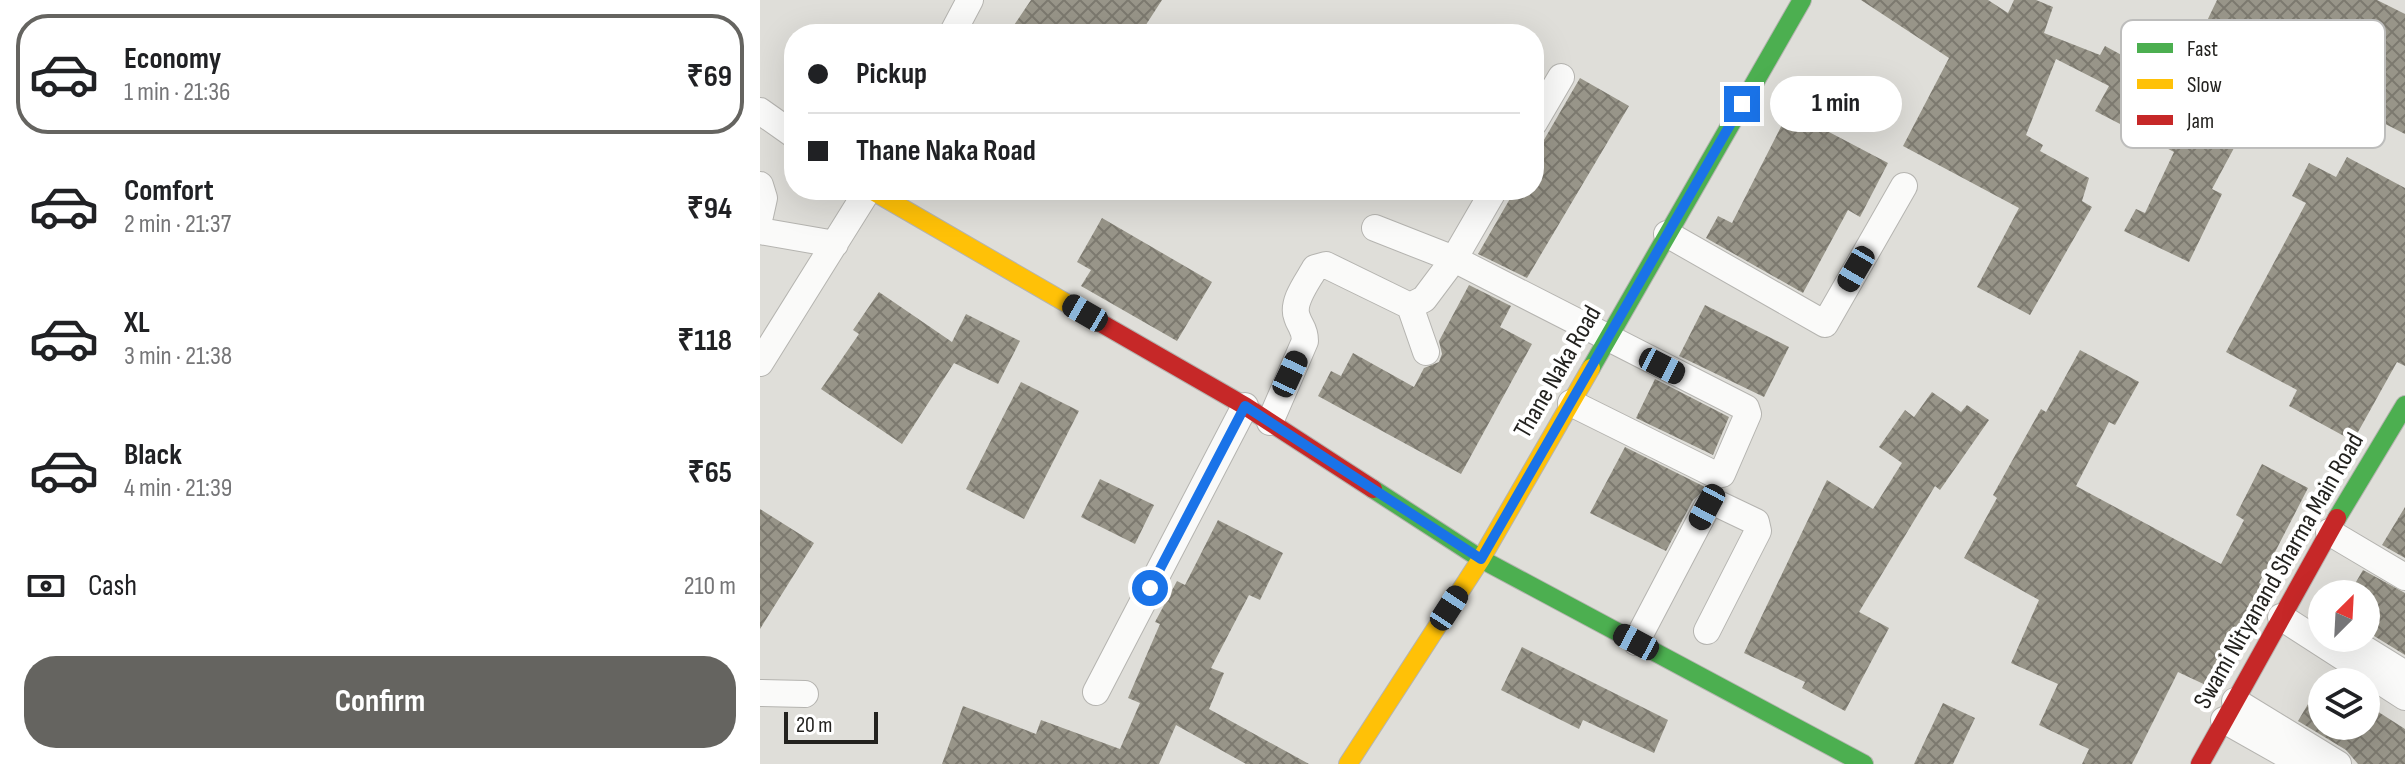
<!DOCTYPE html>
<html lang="en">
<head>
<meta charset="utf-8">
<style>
	body { margin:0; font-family:"Sofia Sans Condensed",sans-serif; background:#f2f2f2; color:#202124; height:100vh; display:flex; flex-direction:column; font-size:30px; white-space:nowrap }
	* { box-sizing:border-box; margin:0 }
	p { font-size:26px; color:#757577 }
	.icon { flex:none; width:44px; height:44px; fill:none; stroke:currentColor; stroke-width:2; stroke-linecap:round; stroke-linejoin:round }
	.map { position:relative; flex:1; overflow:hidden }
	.sheet { display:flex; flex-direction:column; background:#fff; width:760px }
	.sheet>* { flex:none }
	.top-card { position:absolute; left:24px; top:24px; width:760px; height:176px; border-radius:32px; box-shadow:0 8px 32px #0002; display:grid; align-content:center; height:176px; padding:0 24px; background:#fff }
	.needle { width:52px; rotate:24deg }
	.buttons { position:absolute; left:1548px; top:580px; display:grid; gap:16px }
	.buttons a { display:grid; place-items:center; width:72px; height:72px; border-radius:50%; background:#fff; box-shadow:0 8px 32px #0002; font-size:40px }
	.scale { position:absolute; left:24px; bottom:20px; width:94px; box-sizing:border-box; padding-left:8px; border:4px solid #23221f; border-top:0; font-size:22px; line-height:28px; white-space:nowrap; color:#23221f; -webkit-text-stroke:6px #fff; paint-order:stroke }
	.end { position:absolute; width:36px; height:36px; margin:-18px; border:10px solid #1a73e8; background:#fff; box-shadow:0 0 0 4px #fff }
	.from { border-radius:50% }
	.bubble { position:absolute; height:56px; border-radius:28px; background:#fff; box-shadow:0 8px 32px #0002; font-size:26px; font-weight:700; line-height:56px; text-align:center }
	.car { position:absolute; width:24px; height:48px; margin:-24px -12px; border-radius:10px; box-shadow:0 0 6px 2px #0007; background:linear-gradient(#222 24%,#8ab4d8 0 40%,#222 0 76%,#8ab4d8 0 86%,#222 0) }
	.top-card b { display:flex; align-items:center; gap:28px; height:76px; font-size:30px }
	.top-card b+b { border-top:2px solid #e0e0e0 }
	.top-card i { width:20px; height:20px; background:#202124 }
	ul { padding:14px 0 0; list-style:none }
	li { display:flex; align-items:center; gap:24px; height:120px; margin:0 16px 12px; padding:0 8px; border:4px solid transparent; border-radius:32px }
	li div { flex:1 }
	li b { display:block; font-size:30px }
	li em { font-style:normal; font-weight:700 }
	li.current { border-color:#656460 }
	li>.icon { width:72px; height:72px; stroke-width:1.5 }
	.pay { display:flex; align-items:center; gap:20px; height:88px; padding:0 24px; font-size:30px }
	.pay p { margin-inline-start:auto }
	.cta { display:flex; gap:16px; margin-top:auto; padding:16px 24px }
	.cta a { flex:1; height:92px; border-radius:32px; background:#656460; color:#fff; font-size:32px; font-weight:700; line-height:92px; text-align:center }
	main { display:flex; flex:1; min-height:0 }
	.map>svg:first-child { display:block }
</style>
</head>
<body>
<main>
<section class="sheet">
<ul>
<li class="current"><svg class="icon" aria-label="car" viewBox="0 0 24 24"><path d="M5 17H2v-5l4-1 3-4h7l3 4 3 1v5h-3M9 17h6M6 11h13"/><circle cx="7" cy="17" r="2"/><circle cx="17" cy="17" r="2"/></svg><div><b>Economy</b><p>1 min · 21:36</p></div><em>₹69</em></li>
<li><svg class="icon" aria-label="car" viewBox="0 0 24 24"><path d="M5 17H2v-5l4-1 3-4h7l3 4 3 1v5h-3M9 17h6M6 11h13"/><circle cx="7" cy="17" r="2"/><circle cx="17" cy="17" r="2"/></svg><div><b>Comfort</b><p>2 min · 21:37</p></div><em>₹94</em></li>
<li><svg class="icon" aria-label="car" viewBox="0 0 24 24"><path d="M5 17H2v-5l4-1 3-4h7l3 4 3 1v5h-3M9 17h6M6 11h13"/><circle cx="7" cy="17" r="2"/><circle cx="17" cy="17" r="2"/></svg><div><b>XL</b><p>3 min · 21:38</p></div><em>₹118</em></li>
<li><svg class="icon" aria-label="car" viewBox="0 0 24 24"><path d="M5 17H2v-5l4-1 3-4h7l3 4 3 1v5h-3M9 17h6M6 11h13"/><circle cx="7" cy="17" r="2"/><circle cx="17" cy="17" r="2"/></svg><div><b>Black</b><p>4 min · 21:39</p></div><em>₹65</em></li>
</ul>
<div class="pay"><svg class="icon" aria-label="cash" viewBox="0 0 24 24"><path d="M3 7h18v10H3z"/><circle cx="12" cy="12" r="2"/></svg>Cash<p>210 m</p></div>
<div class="cta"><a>Confirm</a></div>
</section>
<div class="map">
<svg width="1645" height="764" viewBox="0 0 1645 764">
	<defs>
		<pattern id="building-cross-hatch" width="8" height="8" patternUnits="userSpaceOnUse" patternTransform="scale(2)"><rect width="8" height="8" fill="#989589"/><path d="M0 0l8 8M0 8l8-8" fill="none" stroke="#7c796f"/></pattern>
	</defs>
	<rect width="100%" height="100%" fill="#dfded9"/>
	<path fill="url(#building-cross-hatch)" d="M 271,0 L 402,0 L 380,34 L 248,34 Z
		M 1101,0 L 1228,0 L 1248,13 L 1254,0 L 1276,0 L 1293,7 L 1284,33 L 1340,55 L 1345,46 L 1391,71 L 1399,53 L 1466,89 L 1457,106 L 1488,122 L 1452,189 L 1462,194 L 1429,262 L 1364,231 L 1376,209 L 1385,213 L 1414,152 L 1335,111 L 1349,86 L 1296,59 L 1266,135 L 1283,145 L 1280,151 L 1329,178 L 1322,201 L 1332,207 L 1270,315 L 1217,287 L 1259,208 L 1143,146 L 1189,58 Z
		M 1457,0 L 1617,0 L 1645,14 L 1645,134 L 1521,71 L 1526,62 L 1446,23 Z
		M 820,78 L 869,106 L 767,278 L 718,254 L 755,190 L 774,190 L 774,157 Z
		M 1029,111 L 1128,163 L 1100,217 L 1088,210 L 1043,293 L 946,238 L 958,216 L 972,223 Z
		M 1587,157 L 1645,188 L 1645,366 L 1637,362 L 1593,441 L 1529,406 L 1537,390 L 1466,352 L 1546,203 L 1532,196 L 1549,163 L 1576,177 Z
		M 342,218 L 452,282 L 417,341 L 321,286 L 331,270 L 317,262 Z
		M 709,285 L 751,306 L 740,327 L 772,344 L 701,474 L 558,396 L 571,371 L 581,376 L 593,353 L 654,387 L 664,368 L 679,362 L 682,354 L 679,341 Z
		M 119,292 L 192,342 L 206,314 L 260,341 L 238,384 L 194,363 L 142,444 L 61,389 L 99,334 L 93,330 Z
		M 945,305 L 1029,347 L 1004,397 L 919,356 Z
		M 1320,350 L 1379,382 L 1355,425 L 1349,422 L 1316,486 L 1461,564 L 1484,520 L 1476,515 L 1502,464 L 1548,488 L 1499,583 L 1512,590 L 1487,634 L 1479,630 L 1452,688 L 1418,672 L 1372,764 L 1322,764 L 1329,749 L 1279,725 L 1298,684 L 1251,663 L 1279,600 L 1204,558 L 1237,498 L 1233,495 L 1281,409 L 1286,412 Z
		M 895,379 L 969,417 L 953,455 L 876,418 Z
		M 261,382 L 319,411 L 264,519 L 206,489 Z
		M 1172,392 L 1201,412 L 1207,405 L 1229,420 L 1180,490 L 1175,486 L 1099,612 L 1129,628 L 1085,711 L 1042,688 L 1045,682 L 984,653 L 1067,480 L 1113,509 L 1142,463 L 1119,447 L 1145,410 L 1154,417 Z
		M 865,447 L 947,488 L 933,500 L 906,551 L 830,513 Z
		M 340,479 L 394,505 L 375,544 L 321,517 Z
		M 1645,507 L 1645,558 L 1622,545 Z
		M 0,509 L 54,543 L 0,629 Z
		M 458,520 L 523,553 L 500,600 L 489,595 L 451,668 L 464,673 L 449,709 L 549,764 L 486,764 L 416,725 L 399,764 L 182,764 L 203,706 L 276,734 L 281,720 L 360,749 L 380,703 L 368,698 L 400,624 L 395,622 L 417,581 L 425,585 Z
		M 1603,570 L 1645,593 L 1645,655 L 1606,631 L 1606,594 L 1589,594 Z
		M 762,647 L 908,720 L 894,753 L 823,720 L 819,729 L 741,690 Z
		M 1564,677 L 1571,682 L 1562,682 L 1562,726 L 1606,726 L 1606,704 L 1645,729 L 1645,764 L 1598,764 L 1586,750 L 1538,721 Z
		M 1183,703 L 1215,718 L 1193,764 L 1154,764 Z"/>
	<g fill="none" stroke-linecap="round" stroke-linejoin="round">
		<g stroke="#b5b4b0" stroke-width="28">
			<path id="street" d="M 192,34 L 210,0
				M 0,111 L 34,135
				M 774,123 L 801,77
				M 0,185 L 4,198 L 0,216
				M 615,228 L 694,259 L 734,190
				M 0,231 L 75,244
				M 907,234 L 1065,324 L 1144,186
				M 650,306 L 666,352
				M 0,363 L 108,190
				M 510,422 L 545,341 C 545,328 540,327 537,317 C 531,302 548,281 555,268 L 566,265 L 650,306 L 664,299 L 694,259 L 986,408 L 988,414 L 962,474 L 956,475 L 811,403
				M 1569,532 L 1645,577
				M 1521,617 L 1645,697
				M 1587,638 L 1645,674
				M 876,642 L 947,507 L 954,502 L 996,522 L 998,531 L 947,631
				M 336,692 L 485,406
				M 0,693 L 45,694
				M 1475,701 L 1578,764
				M 1464,720 L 1542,764"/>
		</g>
		<g stroke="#b5b4b0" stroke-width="20">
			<path id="fast" d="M 831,368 L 1042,0
				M 613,489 L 721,559 L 1104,764
				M 1577,518 L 1645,405"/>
		</g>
		<g stroke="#b5b4b0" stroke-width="20">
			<path id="slow" d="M 111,190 L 339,322
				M 588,764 L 721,559 L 831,368"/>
		</g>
		<g stroke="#b5b4b0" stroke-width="20">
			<path id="jam" d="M 339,322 L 485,406 L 613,489
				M 1440,764 L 1577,518"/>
		</g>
		<use href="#street" stroke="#fafaf9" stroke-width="26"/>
		<use href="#fast" stroke="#4caf50" stroke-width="18"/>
		<use href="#slow" stroke="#ffc107" stroke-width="18"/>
		<use href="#jam" stroke="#c62828" stroke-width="18"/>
	</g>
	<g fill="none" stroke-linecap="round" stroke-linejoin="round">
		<path stroke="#1a73e8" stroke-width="10" d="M 390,588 L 485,406 L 721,559 L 982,104"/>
	</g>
	<g text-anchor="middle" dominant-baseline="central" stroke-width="8" stroke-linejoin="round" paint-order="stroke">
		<g font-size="26" fill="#23221f" stroke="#fff">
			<text transform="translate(798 372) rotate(-60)">Thane Naka Road</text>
			<text transform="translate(1519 571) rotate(-60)">Swami Nityanand Sharma Main Road</text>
		</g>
	</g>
	<rect x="1361" y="20" width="264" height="128" rx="12" fill="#fff" stroke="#bdbdbc" stroke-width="2"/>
	<rect x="1377" y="43" width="36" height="10" fill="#4caf50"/>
	<rect x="1377" y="79" width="36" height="10" fill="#ffc107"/>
	<rect x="1377" y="115" width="36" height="10" fill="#c62828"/>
	<g font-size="22" fill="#23221f">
		<text x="1427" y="56">Fast</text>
		<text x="1427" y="92">Slow</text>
		<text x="1427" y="128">Jam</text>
	</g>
</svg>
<div class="buttons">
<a><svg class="needle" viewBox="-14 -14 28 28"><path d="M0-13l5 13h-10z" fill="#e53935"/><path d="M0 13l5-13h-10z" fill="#757577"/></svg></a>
<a><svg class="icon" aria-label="layers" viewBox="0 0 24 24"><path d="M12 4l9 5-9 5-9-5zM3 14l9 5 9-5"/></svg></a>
</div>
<div class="scale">20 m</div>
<i class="end from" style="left:390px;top:588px"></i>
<i class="end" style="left:982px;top:104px"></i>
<div class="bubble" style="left:1010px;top:76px;width:132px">1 min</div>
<i class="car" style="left:1096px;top:269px;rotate:210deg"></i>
<i class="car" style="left:325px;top:313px;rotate:300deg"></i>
<i class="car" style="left:902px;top:366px;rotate:117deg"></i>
<i class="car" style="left:530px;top:374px;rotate:25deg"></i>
<i class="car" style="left:947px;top:507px;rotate:208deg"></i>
<i class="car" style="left:689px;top:608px;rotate:33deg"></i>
<i class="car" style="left:876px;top:642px;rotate:298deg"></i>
<div class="top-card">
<b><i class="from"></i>Pickup</b>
<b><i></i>Thane Naka Road</b>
</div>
</div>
</main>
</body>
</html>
